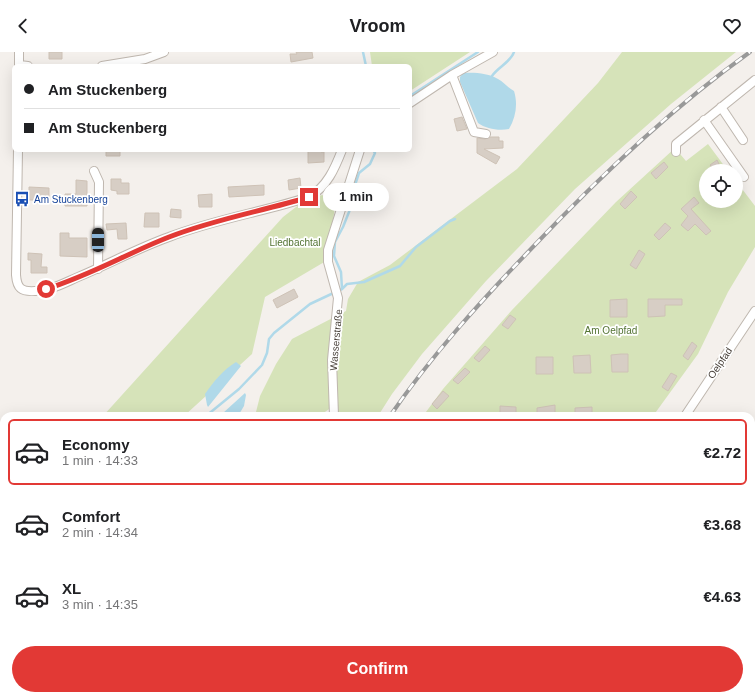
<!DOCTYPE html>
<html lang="en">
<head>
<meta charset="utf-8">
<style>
	body { margin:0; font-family:Arial,sans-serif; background:#f2f2f2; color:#202124; height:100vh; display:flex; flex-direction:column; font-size:15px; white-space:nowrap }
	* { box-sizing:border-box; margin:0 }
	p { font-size:13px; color:#757577 }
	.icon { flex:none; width:22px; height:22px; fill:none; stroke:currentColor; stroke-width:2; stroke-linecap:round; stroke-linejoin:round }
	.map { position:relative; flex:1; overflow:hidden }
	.side { position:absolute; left:0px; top:360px; width:755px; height:288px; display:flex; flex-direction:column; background:#fff; border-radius:12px 12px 0 0; box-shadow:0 4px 16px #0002 }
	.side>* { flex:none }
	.banner { position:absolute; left:12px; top:12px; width:400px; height:88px; border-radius:6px; box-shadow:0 4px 16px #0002; display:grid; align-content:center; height:88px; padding:0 12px; background:#fff }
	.controls { position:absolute; left:699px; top:112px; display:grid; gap:8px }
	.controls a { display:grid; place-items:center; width:44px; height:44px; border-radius:50%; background:#fff; box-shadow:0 4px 16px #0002; font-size:20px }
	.end { position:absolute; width:18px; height:18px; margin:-9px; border:5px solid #e23935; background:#fff; box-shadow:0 0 0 2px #fff }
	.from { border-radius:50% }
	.bubble { position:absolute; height:28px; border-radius:14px; background:#fff; box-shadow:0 4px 16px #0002; font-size:13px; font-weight:700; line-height:28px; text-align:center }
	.car { position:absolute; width:12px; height:24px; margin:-12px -6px; border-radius:5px; box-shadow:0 0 3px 1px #0007; background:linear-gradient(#222 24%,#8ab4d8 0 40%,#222 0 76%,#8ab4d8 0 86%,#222 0) }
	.banner b { display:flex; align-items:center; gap:14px; height:38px; font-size:15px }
	.banner b+b { border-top:1px solid #e0e0e0 }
	.banner i { width:10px; height:10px; background:#202124 }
	ul { padding:7px 0 0; list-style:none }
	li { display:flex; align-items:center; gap:12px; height:66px; margin:0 8px 6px; padding:0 4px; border:2px solid transparent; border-radius:6px }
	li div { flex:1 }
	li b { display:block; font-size:15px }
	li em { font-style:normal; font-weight:700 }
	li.selected { border-color:#e23935 }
	li>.icon { width:36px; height:36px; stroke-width:1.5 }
	.button { display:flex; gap:8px; margin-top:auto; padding:8px 12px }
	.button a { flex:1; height:46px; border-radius:24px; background:#e23935; color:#fff; font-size:16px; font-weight:700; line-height:46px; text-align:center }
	header { display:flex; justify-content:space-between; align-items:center; height:52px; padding:0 12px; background:#fff; font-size:18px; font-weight:700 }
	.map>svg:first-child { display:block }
</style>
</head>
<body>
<header><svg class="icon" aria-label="back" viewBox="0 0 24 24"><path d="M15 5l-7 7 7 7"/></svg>Vroom<svg class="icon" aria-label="heart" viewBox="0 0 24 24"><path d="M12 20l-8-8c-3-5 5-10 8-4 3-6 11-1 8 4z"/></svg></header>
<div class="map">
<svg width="755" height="648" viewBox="0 0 755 648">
	<rect width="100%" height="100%" fill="#f4f0ec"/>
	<path fill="#d6e3b9" d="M 370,0 L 470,0 L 410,39 L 410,14 L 372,14 Z
		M 622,0 L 736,0 L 671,52 L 575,137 L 486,229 L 422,302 L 392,342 L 378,364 L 338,364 L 338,351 L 319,364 L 255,364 L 260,344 L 276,312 L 292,287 L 346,259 L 348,247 L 358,230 L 390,213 L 517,117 L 598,31 Z
		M 708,92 L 728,119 L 706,119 L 706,149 L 736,149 L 736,129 L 755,154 L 755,195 L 728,240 L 698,302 L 653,364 L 423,364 L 443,337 L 512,258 L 616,150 L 675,96 L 686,109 Z
		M 322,143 L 336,150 L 326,209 L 265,245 L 252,302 L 184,364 L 103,364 L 283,165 L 309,145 L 312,147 Z
		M 4,541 L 4,644 L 190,644 L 189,648 L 0,648 L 0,553 Z
		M 254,644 L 319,644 L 317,648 L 252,648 Z"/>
	<path fill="#b0d9e9" d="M 463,21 C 473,20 489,21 498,27 C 504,30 508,36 514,39 C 518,52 516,65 509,77 C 499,79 486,77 478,71 L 460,30 L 460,25 Z
		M 236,310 L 241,314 L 208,355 L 207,353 L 205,342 C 214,329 223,318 236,310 Z
		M 245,341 L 246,343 L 244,354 L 238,364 L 220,364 L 219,362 L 223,361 Z"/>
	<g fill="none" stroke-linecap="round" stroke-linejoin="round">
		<path stroke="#b0d9e9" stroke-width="2.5" d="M 363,0 L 366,14
			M 492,24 C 498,15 511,10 514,0
			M 410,44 L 478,0
			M 342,237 L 341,220 L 334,204 L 335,190 L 343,175 L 349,160 L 353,148 L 354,136 L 359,121 L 370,112 L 375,101 L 373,98
			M 206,364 L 239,337 L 262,313 L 267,301 L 269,287 L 274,281 L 310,252 L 342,237 L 347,232 L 364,230 L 400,214 L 416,195 L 450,169 L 455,167
			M 100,644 L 139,648
			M 76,648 L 77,644
			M 214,648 L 224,648"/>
	</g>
	<path fill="#d7cec5" stroke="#cec2b6" d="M 49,0 L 62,0 L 62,7 L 49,7 Z
		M 296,0 L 312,0 L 313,6 L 291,10 L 290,2 L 297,2 Z
		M 462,65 L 467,77 L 457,79 L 454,67 Z
		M 490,85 L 499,85 L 499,89 L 503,89 L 503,96 L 484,97 L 500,105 L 496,112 L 477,101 L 477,86 L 485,87 Z
		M 106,98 L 120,98 L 120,104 L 106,104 Z
		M 308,98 L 321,98 L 321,100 L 324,100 L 324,110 L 308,111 Z
		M 717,108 L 720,114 L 724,119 L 715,119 L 710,113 Z
		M 664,110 L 668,115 L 656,127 L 651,121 Z
		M 300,126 L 301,136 L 289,138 L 288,128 Z
		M 111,127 L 121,127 L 121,131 L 129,131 L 129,142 L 117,142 L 117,139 L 111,138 Z
		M 76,128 L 87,129 L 87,154 L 65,154 L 65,142 L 76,142 Z
		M 264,133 L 264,143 L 229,145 L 228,135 Z
		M 29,135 L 49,136 L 49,148 L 29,148 Z
		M 631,139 L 637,145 L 625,157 L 620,152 Z
		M 212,142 L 212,155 L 199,155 L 198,143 Z
		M 694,145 L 699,151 L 691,157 L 711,179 L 706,183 L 695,172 L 688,179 L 681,173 L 688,164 L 681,157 Z
		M 171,157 L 181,158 L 181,166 L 170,165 Z
		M 145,161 L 159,161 L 159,175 L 144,175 Z
		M 126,171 L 127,187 L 118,187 L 117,177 L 107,178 L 106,172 Z
		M 665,171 L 671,176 L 659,188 L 654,183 Z
		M 60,181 L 69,181 L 69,186 L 87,186 L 87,205 L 60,204 Z
		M 639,198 L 645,202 L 636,217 L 630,213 Z
		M 28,201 L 42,202 L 41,215 L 47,215 L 47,221 L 31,221 L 31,208 L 28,208 Z
		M 294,237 L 298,245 L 277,256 L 273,248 Z
		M 627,247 L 627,265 L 610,265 L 610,248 Z
		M 648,247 L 682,247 L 682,253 L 665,253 L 665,264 L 648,265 Z
		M 510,263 L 516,267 L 508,277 L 502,273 Z
		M 692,290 L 697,294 L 688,308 L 683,304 Z
		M 485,294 L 490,298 L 479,310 L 474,306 Z
		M 621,302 L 628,302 L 628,320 L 612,320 L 611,303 Z
		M 590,303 L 591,321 L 574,321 L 573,304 Z
		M 536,305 L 553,305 L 553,322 L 536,322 Z
		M 465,316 L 470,320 L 458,332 L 453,328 Z
		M 671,321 L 677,324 L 668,339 L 662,335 Z
		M 443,339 L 449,344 L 437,357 L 432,352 Z
		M 555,353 L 555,362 L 537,362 L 537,356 Z
		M 500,354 L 516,355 L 516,361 L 500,361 Z
		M 592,355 L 592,362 L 575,362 L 575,356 Z"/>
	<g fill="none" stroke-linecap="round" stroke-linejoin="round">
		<g stroke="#bfb7af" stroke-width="10">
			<path id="minor" d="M 19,13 L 28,14
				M 19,14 L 19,0
				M 102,14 L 145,7 L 164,0
				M 452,23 L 474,80 L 486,82
				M 410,51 L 452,23 L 493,0
				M 721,55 L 743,88
				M 704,68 L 744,125
				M 18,98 L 16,223 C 17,236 21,240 35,239 C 50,239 64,231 78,225 C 109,212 138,196 169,185 C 215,167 263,160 309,145 C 327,135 335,116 342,98
				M 676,100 L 676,92 L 755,28
				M 94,119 L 99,130 L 98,217
				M 334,364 L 332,308 L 338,246 L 328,210 L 328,198 L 360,98
				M 685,364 L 755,259
				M 509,648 L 511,644"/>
		</g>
		<use href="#minor" stroke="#fff" stroke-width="8"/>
		<g stroke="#999" stroke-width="4">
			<path id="rail" d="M 390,364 C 431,304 480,250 530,198 C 598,126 670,57 750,0
				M 243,648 L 245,644"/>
		</g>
		<use href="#rail" stroke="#fff" stroke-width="2.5" stroke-dasharray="8" stroke-linecap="butt"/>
	</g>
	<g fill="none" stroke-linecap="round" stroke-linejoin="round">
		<path stroke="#e23935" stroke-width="5" d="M 46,237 C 89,224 128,201 169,185 C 215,167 263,159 309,145"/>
	</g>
	<defs>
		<g id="bus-bare" transform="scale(1.2)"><path d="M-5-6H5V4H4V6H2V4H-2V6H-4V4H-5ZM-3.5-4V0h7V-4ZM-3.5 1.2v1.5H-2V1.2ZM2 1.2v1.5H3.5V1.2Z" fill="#1a4fb4" stroke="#fff" stroke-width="2.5" paint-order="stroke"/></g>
	</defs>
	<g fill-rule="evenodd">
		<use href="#bus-bare" x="22" y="147"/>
	</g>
	<g text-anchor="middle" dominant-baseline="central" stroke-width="3.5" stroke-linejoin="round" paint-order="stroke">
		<g font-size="10" fill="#164399" stroke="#fff" text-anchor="start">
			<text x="34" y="147">Am Stuckenberg</text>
		</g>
		<g font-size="10" fill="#537333" stroke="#fff">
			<text x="295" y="190">Liedbachtal</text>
			<text x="611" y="278">Am Oelpfad</text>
		</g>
		<g font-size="10" fill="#48413a" stroke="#fff">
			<text transform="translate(336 288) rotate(-85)">Wasserstraße</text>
			<text transform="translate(720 311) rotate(-56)">Oelpfad</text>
		</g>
	</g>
</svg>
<div class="controls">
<a><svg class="icon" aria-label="locate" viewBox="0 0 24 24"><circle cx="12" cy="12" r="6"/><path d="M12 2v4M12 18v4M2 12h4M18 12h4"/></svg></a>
</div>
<i class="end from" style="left:46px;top:237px"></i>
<i class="end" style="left:309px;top:145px"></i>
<div class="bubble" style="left:323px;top:131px;width:66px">1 min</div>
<i class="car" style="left:98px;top:188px;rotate:0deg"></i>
<div class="banner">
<b><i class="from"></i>Am Stuckenberg</b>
<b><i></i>Am Stuckenberg</b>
</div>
<section class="side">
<ul>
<li class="selected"><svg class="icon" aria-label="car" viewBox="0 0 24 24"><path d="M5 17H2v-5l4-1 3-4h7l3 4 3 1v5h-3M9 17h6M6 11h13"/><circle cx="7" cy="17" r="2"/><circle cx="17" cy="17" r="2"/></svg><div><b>Economy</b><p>1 min · 14:33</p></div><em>€2.72</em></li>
<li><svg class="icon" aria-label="car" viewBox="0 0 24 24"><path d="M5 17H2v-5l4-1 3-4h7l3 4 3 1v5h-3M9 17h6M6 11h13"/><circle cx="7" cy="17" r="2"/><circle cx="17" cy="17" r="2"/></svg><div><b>Comfort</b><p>2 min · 14:34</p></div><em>€3.68</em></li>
<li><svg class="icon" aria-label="car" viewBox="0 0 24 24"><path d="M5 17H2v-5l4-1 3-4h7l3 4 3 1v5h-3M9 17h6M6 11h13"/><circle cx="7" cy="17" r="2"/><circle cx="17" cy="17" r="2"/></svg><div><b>XL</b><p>3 min · 14:35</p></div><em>€4.63</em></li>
</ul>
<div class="button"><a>Confirm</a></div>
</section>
</div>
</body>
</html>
